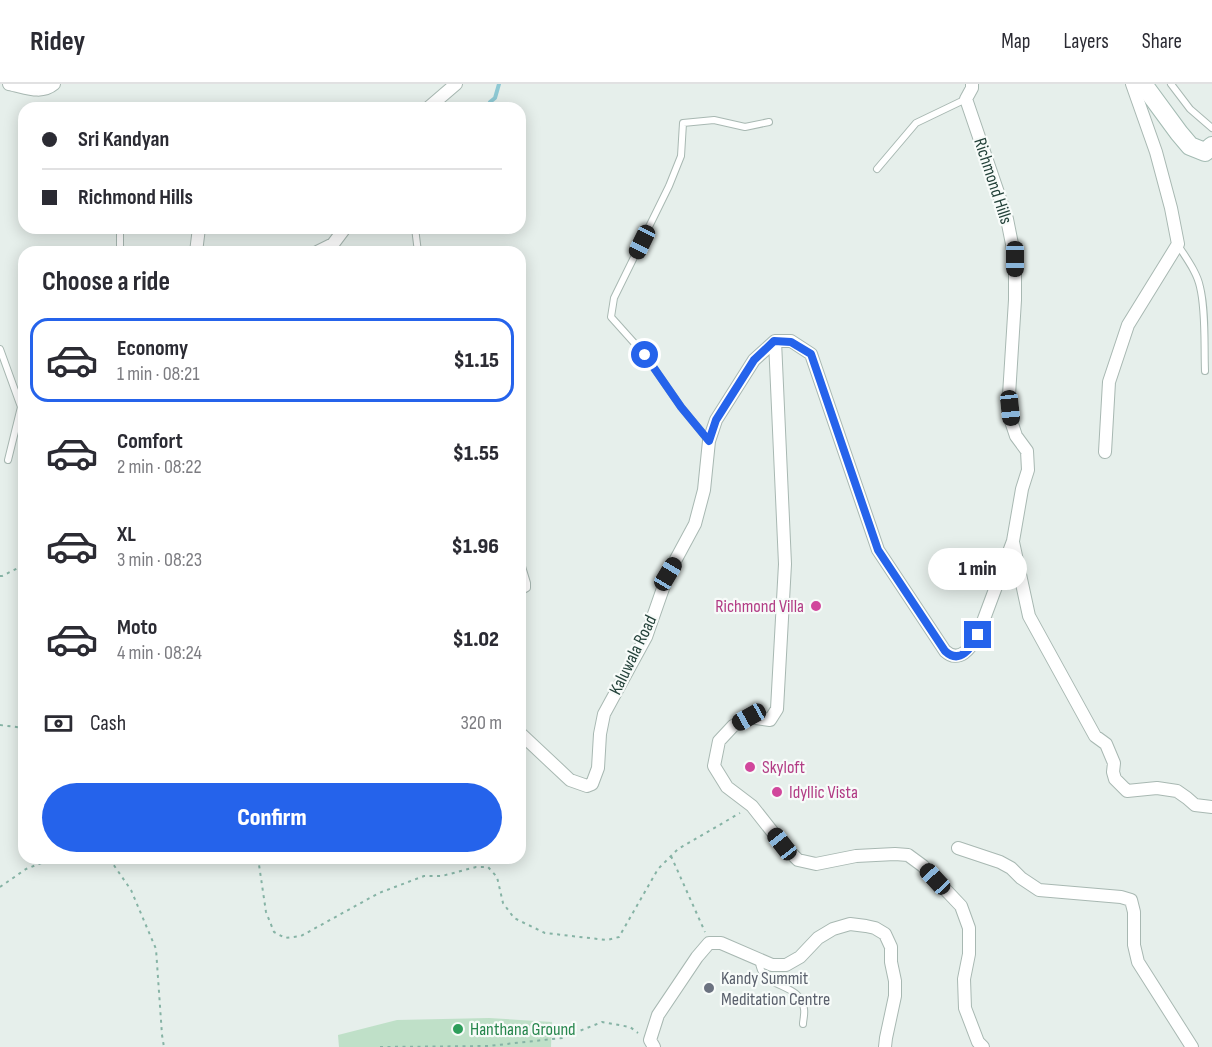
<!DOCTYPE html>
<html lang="en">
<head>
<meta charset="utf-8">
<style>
	body { margin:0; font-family:"Sofia Sans Condensed",sans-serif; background:#f7f7f7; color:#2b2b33; height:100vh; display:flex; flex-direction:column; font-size:22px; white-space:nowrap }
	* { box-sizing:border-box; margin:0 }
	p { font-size:20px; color:#7c7c81 }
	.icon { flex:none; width:33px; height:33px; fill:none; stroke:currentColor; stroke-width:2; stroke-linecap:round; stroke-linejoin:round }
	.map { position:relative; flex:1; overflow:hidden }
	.sheet { position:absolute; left:18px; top:162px; width:508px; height:618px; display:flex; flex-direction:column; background:#fff; border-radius:18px; box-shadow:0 3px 15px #0003 }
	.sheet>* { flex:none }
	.hud { position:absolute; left:18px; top:18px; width:508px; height:132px; border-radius:18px; box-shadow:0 3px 15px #0003; display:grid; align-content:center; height:132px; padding:0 24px; background:#fff }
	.end { position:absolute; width:27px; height:27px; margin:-14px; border:8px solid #2563eb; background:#fff; box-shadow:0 0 0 3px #fff }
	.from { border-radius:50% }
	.bubble { position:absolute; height:42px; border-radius:21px; background:#fff; box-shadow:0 3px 15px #0003; font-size:20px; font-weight:800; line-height:42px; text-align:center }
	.car { position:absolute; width:18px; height:36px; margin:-18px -9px; border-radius:8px; box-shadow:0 0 4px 2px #0007; background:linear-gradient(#222 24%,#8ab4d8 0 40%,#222 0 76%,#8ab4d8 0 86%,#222 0) }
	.hud b { display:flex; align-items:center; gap:21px; height:57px; font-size:22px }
	.hud b+b { border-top:2px solid #e1e1e2 }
	.hud i { width:15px; height:15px; background:#2b2b33 }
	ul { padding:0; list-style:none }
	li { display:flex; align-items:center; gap:18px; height:84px; margin:0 12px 9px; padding:0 12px; border:3px solid transparent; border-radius:18px }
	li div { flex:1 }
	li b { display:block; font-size:22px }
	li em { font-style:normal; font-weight:800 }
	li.on { border-color:#2563eb }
	li>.icon { width:54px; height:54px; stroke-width:1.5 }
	h2 { padding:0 24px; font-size:27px; line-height:72px }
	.pay { display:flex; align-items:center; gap:15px; height:66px; padding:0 24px; font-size:22px }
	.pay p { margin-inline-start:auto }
	.primary-button { display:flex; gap:12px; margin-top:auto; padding:12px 24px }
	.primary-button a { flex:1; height:69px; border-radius:36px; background:#2563eb; color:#fff; font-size:24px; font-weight:800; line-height:69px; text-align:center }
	header { display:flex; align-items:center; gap:36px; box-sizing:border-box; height:84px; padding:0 30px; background:#fff; border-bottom:2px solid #e1e1e2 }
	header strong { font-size:28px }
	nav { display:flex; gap:33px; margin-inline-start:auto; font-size:21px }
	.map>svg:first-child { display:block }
</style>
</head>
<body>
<header>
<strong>Ridey</strong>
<nav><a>Map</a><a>Layers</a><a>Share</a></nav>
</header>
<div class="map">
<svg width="1212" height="963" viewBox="0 0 1212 963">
	<rect width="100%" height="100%" fill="#e6efeb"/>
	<path fill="#bfe0c8" d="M 489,934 L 552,938 L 551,963 L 339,963 L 338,951 L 397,936 Z"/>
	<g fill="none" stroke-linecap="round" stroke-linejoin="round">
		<path stroke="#8ec9d4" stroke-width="4" d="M 490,18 L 495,14 L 499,0"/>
		<g stroke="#a8b8b2" stroke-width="8">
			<path id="lane" d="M 1171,0 L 1190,25 L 1212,44
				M 877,85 L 916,39 L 966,15
				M 415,144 L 418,168
				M 1178,161 C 1186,174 1197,188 1200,203 C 1206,227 1204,262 1205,287
				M 120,168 L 120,144
				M 0,265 L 21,323 L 8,376
				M 709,357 L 681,323 L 645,271 L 611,233 L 614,214 L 669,102 L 681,72 L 683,39 L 714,36 L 745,43 L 769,38
				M 520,476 L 527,499 L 527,504 L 520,508
				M 759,876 C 759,906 801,897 804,925 C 805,930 803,936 803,940"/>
		</g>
		<g stroke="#a8b8b2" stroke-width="14">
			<path id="street" d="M 9,0 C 25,3 41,11 54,0
				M 428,24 L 456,0
				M 196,168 L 199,144
				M 317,168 L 333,160 L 345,144
				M 775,257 L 785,480 L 777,625 L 770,636 L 749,633 L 733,642 L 719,657 L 714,682 L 727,703 L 752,722 L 782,760 L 798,776 L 816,780 L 856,772 L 895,770 L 908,771 L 923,782 L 961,822 L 969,844 L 969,870 L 964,895 L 965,924 L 978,958 L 983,963
				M 1105,368 L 1109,298 L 1128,241 L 1178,160 L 1171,124 L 1156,68 L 1132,0
				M 1013,458 L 1029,532 L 1095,652 L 1106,660 L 1114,679 L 1113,688 L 1115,695 L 1127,707 L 1157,704 L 1177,707 L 1187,714 L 1195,721 L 1212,723
				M 520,649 L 570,696 L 587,702 L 592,700 L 598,684 L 600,650 L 604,630 L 646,553 L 668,490 L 695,440 L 704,406 L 709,357 L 716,336 L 754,276 L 775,257 L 791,257 L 811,270 L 878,466 L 945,567 C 959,580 971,564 978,551 L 1013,457 L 1022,405 L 1028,386 L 1027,367 L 1016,352 L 1011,337 L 1009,311 L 1015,216 L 1015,175 L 1007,135 L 966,15 L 972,4 L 972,0
				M 958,764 L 1000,778 L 1011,784 L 1021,794 L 1039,806 L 1121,813 L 1131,816 L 1134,828 L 1134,861 L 1138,878 L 1192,963
				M 654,963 L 650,956 L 658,931 L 697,873 L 709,859 L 721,859 L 772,881 L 786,881 L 800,873 L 818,854 L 833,845 L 850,840 L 866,842 L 875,844 L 885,850 L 891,863 L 891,878 L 895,897 L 895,912 L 886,954 L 885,963"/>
		</g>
		<g stroke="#a4bbb3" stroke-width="20">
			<path id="secondary" d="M 1143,0 L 1179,49 L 1190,62 L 1205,68 L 1212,62"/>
		</g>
		<path stroke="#86b3a5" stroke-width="2" stroke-dasharray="3 4.5" stroke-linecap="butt" d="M 0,492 L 2,492 L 24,481
			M 0,641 L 24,644
			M 671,772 L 705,848
			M 101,774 L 113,780 L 131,806 L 156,865 L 162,951 L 164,963
			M 258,774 L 266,828 L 274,848 L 285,854 L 301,852 L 379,809 L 424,792 L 442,792 L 476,783 L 488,783 L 497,793 L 503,819 L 514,834 L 545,849 L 607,856 L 619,853 L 658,785 L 678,765 L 740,729
			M 0,803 L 26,785 L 54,774
			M 380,963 L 488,962 L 562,954 L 602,938 L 630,943 L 638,949"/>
		<use href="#lane" stroke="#fff" stroke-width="6"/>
		<use href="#street" stroke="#fff" stroke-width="12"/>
		<use href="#secondary" stroke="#fff" stroke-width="18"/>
	</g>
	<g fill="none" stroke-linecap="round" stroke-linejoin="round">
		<path stroke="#2563eb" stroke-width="8" d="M 645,271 L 681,323 L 709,357 L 716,336 L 754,276 L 774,257 L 791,258 L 811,270 L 878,466 L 945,567 C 960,581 971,564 978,551"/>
	</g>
	<g fill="#d1479c" stroke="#f7fbf9" stroke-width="2">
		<circle cx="816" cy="522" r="6"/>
		<circle cx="750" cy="683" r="6"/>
		<circle cx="777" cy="708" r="6"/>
	</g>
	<circle fill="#6b7280" stroke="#f7fbf9" stroke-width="2" cx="709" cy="904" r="6"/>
	<circle fill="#2e9e5b" stroke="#f7fbf9" stroke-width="2" cx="458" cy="945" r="6"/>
	<g text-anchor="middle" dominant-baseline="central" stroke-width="4.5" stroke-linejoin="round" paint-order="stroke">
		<g font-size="18" fill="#24423a" stroke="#f7fbf9">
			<text transform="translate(993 97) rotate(72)">Richmond Hills</text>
			<text transform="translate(633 571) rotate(-64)">Kaluwala Road</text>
		</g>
		<g font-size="18" fill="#b23c85" stroke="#f7fbf9" text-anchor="start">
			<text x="804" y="522" text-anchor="end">Richmond Villa</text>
			<text x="762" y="683">Skyloft</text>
			<text x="789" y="708">Idyllic Vista</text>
		</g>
		<g font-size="18" fill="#5b616d" stroke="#f7fbf9" text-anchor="start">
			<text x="721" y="894">Kandy Summit<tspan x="721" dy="21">Meditation Centre</tspan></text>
		</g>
		<g font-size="18" fill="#27864d" stroke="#f7fbf9" text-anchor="start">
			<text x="470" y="945">Hanthana Ground</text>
		</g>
	</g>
</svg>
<i class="end from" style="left:645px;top:271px"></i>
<i class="end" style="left:978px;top:551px"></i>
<div class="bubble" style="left:928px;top:464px;width:99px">1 min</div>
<i class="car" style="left:642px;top:158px;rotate:206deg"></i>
<i class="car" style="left:1015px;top:175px;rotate:180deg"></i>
<i class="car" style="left:1010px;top:324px;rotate:174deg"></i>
<i class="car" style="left:668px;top:490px;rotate:31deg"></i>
<i class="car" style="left:749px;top:633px;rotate:241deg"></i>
<i class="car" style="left:782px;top:760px;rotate:322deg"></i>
<i class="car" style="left:935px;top:795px;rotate:317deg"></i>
<div class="hud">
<b><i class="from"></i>Sri Kandyan</b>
<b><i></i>Richmond Hills</b>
</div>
<section class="sheet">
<h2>Choose a ride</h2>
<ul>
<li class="on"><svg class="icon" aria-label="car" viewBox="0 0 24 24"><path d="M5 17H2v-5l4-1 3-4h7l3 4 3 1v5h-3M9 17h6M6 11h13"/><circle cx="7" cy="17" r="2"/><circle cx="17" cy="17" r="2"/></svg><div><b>Economy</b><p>1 min · 08:21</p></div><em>$1.15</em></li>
<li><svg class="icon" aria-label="car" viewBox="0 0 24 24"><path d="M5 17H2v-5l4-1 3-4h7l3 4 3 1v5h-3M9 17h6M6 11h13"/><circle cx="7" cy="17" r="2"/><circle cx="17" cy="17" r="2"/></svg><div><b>Comfort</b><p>2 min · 08:22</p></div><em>$1.55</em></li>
<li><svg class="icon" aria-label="car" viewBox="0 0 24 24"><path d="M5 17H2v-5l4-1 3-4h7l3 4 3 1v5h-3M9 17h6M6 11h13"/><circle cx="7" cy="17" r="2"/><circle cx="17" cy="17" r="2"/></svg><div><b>XL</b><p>3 min · 08:23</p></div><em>$1.96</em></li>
<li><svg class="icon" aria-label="car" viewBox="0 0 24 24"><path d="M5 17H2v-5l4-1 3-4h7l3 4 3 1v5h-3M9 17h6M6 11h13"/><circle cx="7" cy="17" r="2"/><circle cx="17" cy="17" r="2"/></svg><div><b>Moto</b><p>4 min · 08:24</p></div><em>$1.02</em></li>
</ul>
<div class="pay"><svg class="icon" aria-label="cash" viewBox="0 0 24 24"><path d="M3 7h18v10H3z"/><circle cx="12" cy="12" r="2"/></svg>Cash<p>320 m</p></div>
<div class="primary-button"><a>Confirm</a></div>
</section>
</div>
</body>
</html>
